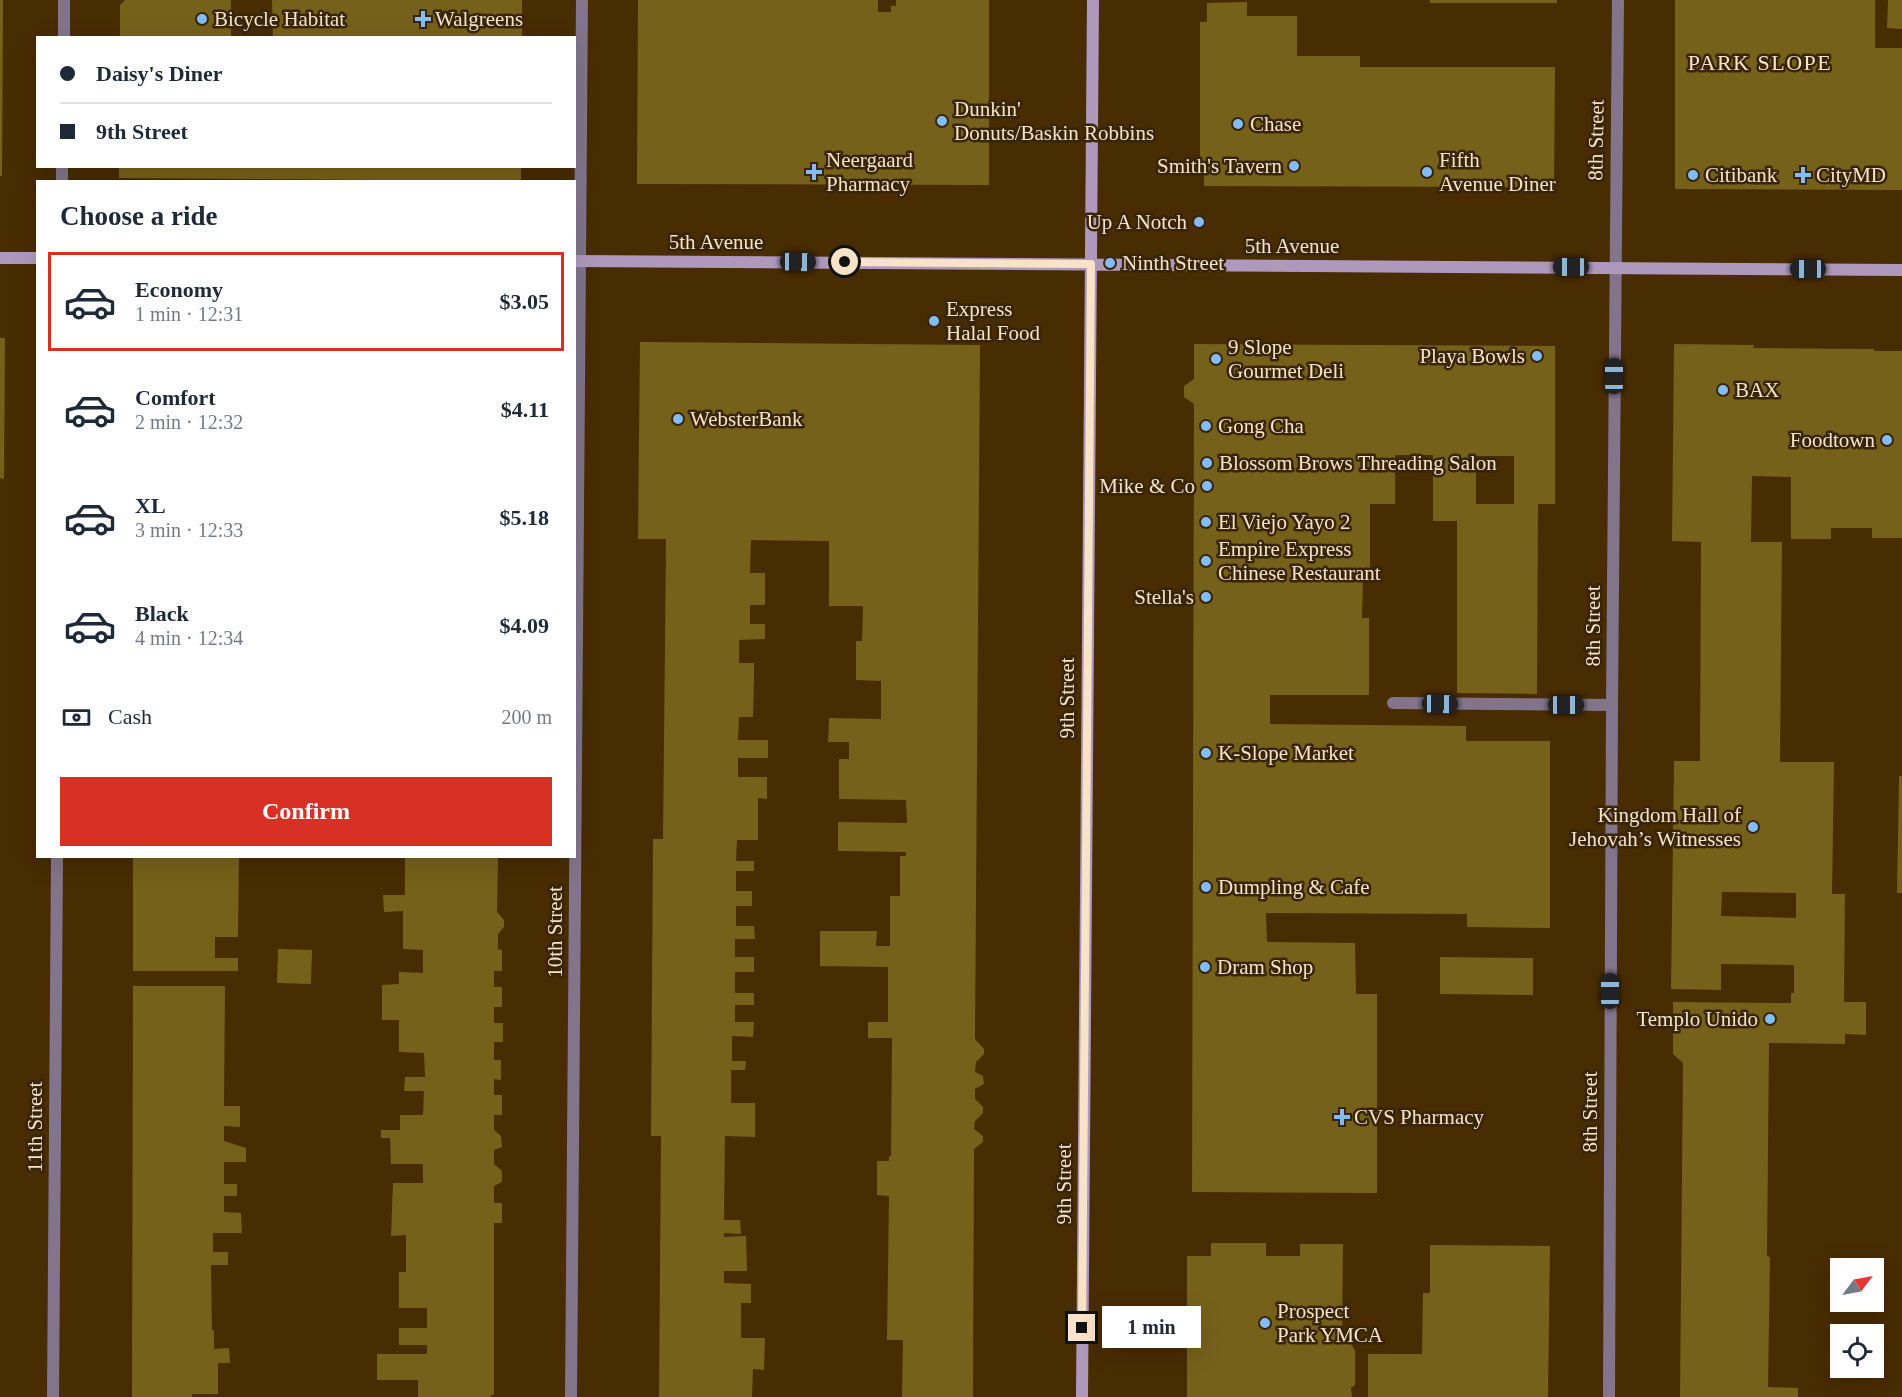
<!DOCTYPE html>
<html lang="en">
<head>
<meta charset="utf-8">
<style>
	body { margin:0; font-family:Georgia,serif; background:#f2f2f3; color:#1f2937; height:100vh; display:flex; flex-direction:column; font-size:22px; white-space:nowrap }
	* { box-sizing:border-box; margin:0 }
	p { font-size:20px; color:#747a83 }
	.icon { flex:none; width:33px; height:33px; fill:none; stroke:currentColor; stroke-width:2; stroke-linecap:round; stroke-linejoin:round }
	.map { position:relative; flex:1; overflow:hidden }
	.panel { position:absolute; left:36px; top:180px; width:540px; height:678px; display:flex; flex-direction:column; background:#fff; border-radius:0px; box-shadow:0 6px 24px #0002 }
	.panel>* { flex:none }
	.guide { position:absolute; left:36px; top:36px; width:540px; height:132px; border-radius:0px; box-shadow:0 6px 24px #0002; display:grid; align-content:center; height:132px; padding:0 24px; background:#fff }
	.needle { width:39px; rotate:58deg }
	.tools { position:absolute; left:1830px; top:1258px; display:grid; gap:12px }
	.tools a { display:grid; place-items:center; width:54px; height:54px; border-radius:0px; background:#fff; box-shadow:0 6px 24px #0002; font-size:30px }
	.end { position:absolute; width:27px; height:27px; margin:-14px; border:8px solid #f8e2c8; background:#111; box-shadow:0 0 0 3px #111 }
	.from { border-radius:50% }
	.bubble { position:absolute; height:42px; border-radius:0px; background:#fff; box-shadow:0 6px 24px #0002; font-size:20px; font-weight:700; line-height:42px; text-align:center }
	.car { position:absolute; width:18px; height:36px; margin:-18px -9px; border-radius:8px; box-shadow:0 0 4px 2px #0007; background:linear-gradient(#222 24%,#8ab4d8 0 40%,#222 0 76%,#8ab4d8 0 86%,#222 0) }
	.guide b { display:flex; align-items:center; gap:21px; height:57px; font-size:22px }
	.guide b+b { border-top:2px solid #e0e1e3 }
	.guide i { width:15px; height:15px; background:#1f2937 }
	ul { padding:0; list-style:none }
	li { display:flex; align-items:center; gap:18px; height:99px; margin:0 12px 9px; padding:0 12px; border:3px solid transparent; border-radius:0px }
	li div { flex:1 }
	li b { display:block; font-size:22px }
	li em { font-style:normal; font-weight:700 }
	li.current { border-color:#d93025 }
	li>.icon { width:54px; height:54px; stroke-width:1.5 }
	h2 { padding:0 24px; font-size:27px; line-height:72px }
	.pay { display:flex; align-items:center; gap:15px; height:66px; padding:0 24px; font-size:22px }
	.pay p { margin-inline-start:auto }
	.action { display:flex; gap:12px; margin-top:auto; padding:12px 24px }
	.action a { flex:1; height:69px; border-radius:0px; background:#d93025; color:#fff; font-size:24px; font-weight:700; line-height:69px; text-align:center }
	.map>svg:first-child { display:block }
</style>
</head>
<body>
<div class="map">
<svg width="1902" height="1397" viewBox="0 0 1902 1397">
	<rect width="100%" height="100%" fill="#482c02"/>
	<path fill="#76611a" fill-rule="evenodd" d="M 0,0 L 3,0 L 2,176 L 0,176 Z
		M 125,0 L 231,0 L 231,38 L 120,38 L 120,5 Z
		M 272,0 L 522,0 L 522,38 L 273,38 Z
		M 638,0 L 878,0 L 878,12 L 891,12 L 891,6 L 896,6 L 896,0 L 989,0 L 989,185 L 637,184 Z
		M 1430,0 L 1557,0 L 1557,3 L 1430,3 Z
		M 1675,0 L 1875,0 L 1875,48 L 1902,48 L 1902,190 L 1675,189 Z
		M 1888,0 L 1902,0 L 1902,29 L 1887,28 Z
		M 1247,2 L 1247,16 L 1297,16 L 1297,56 L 1360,56 L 1360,67 L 1555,67 L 1554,187 L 1204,186 L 1204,172 L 1200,172 L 1200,22 L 1207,22 L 1207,3 Z
		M 119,166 L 521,166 L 521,181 L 119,178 Z
		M 0,338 L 5,338 L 4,479 L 0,478 Z
		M 640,342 L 980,345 L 975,1039 L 984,1049 L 984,1054 L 976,1062 L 975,1072 L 983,1076 L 984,1084 L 975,1089 L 975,1099 L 983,1107 L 983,1113 L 975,1121 L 974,1129 L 983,1136 L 983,1142 L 974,1149 L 973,1397 L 902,1397 L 903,1340 L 887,1340 L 889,1196 L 877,1195 L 877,1161 L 889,1161 L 889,1156 L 891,1157 L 892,1038 L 868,1038 L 868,1022 L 888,1022 L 888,967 L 820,966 L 820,931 L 877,931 L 876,946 L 890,946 L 890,896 L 900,896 L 900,856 L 906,856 L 906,852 L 838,851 L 838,822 L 907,823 L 906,800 L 839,799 L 839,759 L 849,759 L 849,742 L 828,742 L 829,718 L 881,719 L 881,681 L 856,680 L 856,641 L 862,641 L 863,606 L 829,606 L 829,541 L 751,540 L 750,573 L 765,573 L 765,605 L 750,605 L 750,624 L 765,624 L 765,639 L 739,640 L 739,663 L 754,663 L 754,679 L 753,717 L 739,717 L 738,740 L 768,740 L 768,758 L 738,758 L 738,777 L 767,777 L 767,799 L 758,798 L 758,840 L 737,840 L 736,861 L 754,861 L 754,871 L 736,871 L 736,891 L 752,891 L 752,906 L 736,906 L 736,926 L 754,926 L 755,939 L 735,939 L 735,957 L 754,957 L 754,972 L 735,972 L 735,993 L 754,993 L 754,1005 L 735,1005 L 735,1022 L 754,1022 L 753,1037 L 732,1036 L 732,1061 L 746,1061 L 745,1070 L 731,1070 L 731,1103 L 755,1103 L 755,1137 L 725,1136 L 724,1220 L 740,1220 L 741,1234 L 724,1233 L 724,1237 L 746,1236 L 747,1271 L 724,1271 L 724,1283 L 751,1284 L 751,1303 L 741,1303 L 741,1338 L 765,1338 L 764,1370 L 753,1369 L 752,1397 L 659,1397 L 661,1136 L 651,1136 L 653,839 L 663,839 L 666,539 L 638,539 Z
		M 1194,344 L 1555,346 L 1555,504 L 1538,504 L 1537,694 L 1457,693 L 1457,521 L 1433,521 L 1433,455 L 1395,455 L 1395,504 L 1370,504 L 1370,581 L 1363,580 L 1362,618 L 1369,618 L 1369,695 L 1270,695 L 1270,724 L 1466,726 L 1466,741 L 1550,741 L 1550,928 L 1467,927 L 1467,914 L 1266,913 L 1267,942 L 1355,943 L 1356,994 L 1377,994 L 1377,1193 L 1192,1192 L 1194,404 L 1184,397 L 1184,386 L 1194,379 ZM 1476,456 L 1514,456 L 1514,504 L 1476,504 Z
		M 1674,344 L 1754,345 L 1753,348 L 1874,349 L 1874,351 L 1902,351 L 1902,538 L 1872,538 L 1872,528 L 1831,528 L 1831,539 L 1791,539 L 1791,477 L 1752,476 L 1751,542 L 1782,542 L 1780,762 L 1834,762 L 1832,894 L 1845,894 L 1844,1002 L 1866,1002 L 1866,1035 L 1845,1034 L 1845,1044 L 1769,1043 L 1767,1256 L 1770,1257 L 1768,1387 L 1798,1388 L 1798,1397 L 1680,1397 L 1683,1063 L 1673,1054 L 1673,1002 L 1791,1003 L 1791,993 L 1794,993 L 1794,965 L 1721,964 L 1721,990 L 1671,989 L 1674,761 L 1700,761 L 1701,542 L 1672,541 ZM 1722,892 L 1796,893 L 1796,918 L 1721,916 Z
		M 1899,776 L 1902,776 L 1902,893 L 1897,893 Z
		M 133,856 L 239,856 L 238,937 L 215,937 L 215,958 L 238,958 L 238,971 L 133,971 Z
		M 405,856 L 498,856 L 497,912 L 504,920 L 504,927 L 498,934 L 498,949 L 502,950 L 502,971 L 494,971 L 494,987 L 502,987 L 502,1007 L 494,1007 L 494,1023 L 503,1023 L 503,1042 L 494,1042 L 494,1060 L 501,1060 L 501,1080 L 494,1079 L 494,1095 L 502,1095 L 502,1115 L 494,1115 L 494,1130 L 501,1136 L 502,1147 L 494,1150 L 494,1164 L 502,1171 L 502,1182 L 494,1186 L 494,1203 L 502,1203 L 502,1223 L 494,1223 L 494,1395 L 491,1395 L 491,1397 L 418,1397 L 418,1380 L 377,1380 L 377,1354 L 427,1354 L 427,1345 L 399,1345 L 399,1328 L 427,1328 L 427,1308 L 399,1308 L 399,1272 L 406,1272 L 406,1235 L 391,1236 L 393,1183 L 423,1183 L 423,1164 L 391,1164 L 390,1138 L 381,1138 L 381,1130 L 400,1130 L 400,1115 L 423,1115 L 424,1091 L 404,1091 L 405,1077 L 425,1077 L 424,1053 L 399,1052 L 399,1020 L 382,1020 L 382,985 L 399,984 L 399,972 L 423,973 L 423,950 L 403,949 L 403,911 L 384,912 L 383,895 L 405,895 Z
		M 278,949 L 312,950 L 311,984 L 277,983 Z
		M 1440,957 L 1533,958 L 1533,995 L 1440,994 Z
		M 133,986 L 225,986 L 224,1106 L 240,1106 L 240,1127 L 224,1126 L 224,1141 L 246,1148 L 246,1162 L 224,1162 L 224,1184 L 237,1184 L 237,1196 L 224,1196 L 224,1212 L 241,1213 L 242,1233 L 213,1233 L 213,1252 L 228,1252 L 228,1265 L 211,1265 L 212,1330 L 214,1330 L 214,1349 L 229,1348 L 230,1363 L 218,1363 L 218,1394 L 192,1394 L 192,1397 L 132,1397 Z
		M 1211,1243 L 1266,1243 L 1266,1256 L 1300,1256 L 1300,1244 L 1343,1244 L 1342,1337 L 1351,1337 L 1351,1343 L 1355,1351 L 1355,1385 L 1351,1388 L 1352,1397 L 1187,1397 L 1187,1256 L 1211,1256 Z
		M 1430,1245 L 1550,1246 L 1548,1397 L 1368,1397 L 1368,1354 L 1422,1354 L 1423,1293 L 1430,1293 Z"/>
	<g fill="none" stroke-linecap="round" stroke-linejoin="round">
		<path stroke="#82758b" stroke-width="12" d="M 1393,703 L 1612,705"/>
		<path stroke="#82758b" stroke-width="12" d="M 64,38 L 64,0
			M 62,182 L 62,166
			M 53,1397 L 57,856
			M 571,1397 L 582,0
			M 1609,1397 L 1612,705 L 1618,0"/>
		<path stroke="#ae99bd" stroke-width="12" d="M 0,258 L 38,258
			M 574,261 L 1902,270
			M 1082,1397 L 1093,0"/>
	</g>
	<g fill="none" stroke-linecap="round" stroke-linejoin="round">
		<path stroke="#f8e2c8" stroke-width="8" d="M 845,262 L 1091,264 L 1082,1328"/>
	</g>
	<g fill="#83bcfb" stroke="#382509" stroke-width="2">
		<circle cx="202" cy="19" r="6"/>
		<path d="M420 10h6v6h6v6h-6v6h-6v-6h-6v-6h6z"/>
		<circle cx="942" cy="121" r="6"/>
		<circle cx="1238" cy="124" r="6"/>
		<circle cx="1294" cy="166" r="6"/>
		<path d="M811 163h6v6h6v6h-6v6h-6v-6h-6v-6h6z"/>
		<circle cx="1427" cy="172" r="6"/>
		<circle cx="1693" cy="175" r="6"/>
		<path d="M1800 166h6v6h6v6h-6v6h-6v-6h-6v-6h6z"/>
		<circle cx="1199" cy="222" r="6"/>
		<circle cx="1110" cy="263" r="6"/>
		<circle cx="934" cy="321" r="6"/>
		<circle cx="1537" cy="356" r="6"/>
		<circle cx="1216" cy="359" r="6"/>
		<circle cx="1723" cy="390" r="6"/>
		<circle cx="678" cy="419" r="6"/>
		<circle cx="1206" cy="426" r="6"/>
		<circle cx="1887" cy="440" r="6"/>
		<circle cx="1207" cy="463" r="6"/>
		<circle cx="1207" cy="486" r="6"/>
		<circle cx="1206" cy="522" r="6"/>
		<circle cx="1206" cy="561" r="6"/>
		<circle cx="1206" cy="597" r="6"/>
		<circle cx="1206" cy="753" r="6"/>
		<circle cx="1753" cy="827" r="6"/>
		<circle cx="1206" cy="887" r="6"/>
		<circle cx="1205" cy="967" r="6"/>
		<circle cx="1770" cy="1019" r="6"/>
		<path d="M1339 1108h6v6h6v6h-6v6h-6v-6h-6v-6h6z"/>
		<circle cx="1265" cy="1323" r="6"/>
	</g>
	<g text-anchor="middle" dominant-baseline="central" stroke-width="5" stroke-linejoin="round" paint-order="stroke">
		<g font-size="21" fill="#f8e2c8" stroke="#382509" text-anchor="start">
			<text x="214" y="19">Bicycle Habitat</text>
			<text x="435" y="19">Walgreens</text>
			<text x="954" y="109">Dunkin'<tspan x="954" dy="24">Donuts/Baskin Robbins</tspan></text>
			<text x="1250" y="124">Chase</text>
			<text x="826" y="160">Neergaard<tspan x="826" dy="24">Pharmacy</tspan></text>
			<text x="1439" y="160">Fifth<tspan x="1439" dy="24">Avenue Diner</tspan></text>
			<text x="1282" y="166" text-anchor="end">Smith's Tavern</text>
			<text x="1705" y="175">Citibank</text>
			<text x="1816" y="175">CityMD</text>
			<text x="1187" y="222" text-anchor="end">Up A Notch</text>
			<text x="1122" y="263">Ninth Street</text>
			<text x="946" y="309">Express<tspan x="946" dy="24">Halal Food</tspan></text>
			<text x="1228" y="347">9 Slope<tspan x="1228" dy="24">Gourmet Deli</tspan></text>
			<text x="1525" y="356" text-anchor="end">Playa Bowls</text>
			<text x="1735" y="390">BAX</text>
			<text x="690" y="419">WebsterBank</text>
			<text x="1218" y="426">Gong Cha</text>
			<text x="1875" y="440" text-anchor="end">Foodtown</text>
			<text x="1219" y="463">Blossom Brows Threading Salon</text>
			<text x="1195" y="486" text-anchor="end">Mike &amp; Co</text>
			<text x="1218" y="522">El Viejo Yayo 2</text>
			<text x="1218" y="549">Empire Express<tspan x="1218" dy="24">Chinese Restaurant</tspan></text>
			<text x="1194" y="597" text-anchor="end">Stella's</text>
			<text x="1218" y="753">K-Slope Market</text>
			<text x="1741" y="815" text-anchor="end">Kingdom Hall of<tspan x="1741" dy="24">Jehovah’s Witnesses</tspan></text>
			<text x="1218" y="887">Dumpling &amp; Cafe</text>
			<text x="1217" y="967">Dram Shop</text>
			<text x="1758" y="1019" text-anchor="end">Templo Unido</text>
			<text x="1354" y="1117">CVS Pharmacy</text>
			<text x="1277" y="1311">Prospect<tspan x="1277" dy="24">Park YMCA</tspan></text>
		</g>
		<g font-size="21" fill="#f8e2c8" stroke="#382509">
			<text transform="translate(1596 140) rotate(-89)">8th Street</text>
			<text x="716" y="242">5th Avenue</text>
			<text x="1292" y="246">5th Avenue</text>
			<text transform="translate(1593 626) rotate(-90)">8th Street</text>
			<text transform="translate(1067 698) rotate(-90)">9th Street</text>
			<text transform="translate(555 932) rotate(-90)">10th Street</text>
			<text transform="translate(1590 1112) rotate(-90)">8th Street</text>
			<text transform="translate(35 1127) rotate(-90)">11th Street</text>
			<text transform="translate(1064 1184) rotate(-90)">9th Street</text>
		</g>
		<g font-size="22" letter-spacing="1.5" fill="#f8e2c8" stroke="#382509">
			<text x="1760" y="62">PARK SLOPE</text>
		</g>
	</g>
</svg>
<div class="tools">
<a><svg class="needle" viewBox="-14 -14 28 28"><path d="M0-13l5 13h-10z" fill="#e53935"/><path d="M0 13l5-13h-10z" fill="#747a83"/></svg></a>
<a><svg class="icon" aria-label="locate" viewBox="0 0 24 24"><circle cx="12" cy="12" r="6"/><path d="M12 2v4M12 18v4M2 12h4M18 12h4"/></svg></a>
</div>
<i class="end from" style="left:845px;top:262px"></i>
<i class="end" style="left:1082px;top:1328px"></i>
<div class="bubble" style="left:1102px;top:1306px;width:99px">1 min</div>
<i class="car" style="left:798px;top:262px;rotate:91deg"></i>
<i class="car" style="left:1571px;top:267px;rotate:270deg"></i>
<i class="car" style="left:1808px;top:269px;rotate:270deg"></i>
<i class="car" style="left:1614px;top:376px;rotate:0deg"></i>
<i class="car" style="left:1440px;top:704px;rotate:91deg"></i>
<i class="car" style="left:1566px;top:705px;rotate:90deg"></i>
<i class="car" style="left:1610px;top:991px;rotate:0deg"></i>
<div class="guide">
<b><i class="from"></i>Daisy's Diner</b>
<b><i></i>9th Street</b>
</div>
<section class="panel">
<h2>Choose a ride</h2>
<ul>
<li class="current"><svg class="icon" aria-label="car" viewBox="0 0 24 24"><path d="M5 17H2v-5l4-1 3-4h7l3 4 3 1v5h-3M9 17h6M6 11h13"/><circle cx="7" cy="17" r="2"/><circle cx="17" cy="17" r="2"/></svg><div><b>Economy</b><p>1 min · 12:31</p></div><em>$3.05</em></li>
<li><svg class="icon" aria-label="car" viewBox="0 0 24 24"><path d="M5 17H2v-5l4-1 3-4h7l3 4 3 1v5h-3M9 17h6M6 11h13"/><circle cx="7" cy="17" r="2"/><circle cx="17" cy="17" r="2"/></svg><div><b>Comfort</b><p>2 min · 12:32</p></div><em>$4.11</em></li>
<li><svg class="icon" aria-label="car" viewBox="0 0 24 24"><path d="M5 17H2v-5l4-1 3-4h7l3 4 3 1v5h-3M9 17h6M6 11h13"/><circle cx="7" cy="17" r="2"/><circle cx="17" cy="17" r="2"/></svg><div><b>XL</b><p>3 min · 12:33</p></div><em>$5.18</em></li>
<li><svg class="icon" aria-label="car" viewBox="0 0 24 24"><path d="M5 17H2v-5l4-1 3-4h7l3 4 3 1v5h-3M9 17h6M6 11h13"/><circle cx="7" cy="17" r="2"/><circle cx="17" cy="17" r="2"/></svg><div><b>Black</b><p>4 min · 12:34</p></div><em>$4.09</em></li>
</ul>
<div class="pay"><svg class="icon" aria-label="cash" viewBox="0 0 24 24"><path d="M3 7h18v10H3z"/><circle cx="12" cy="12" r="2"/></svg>Cash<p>200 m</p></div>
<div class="action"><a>Confirm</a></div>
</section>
</div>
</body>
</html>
